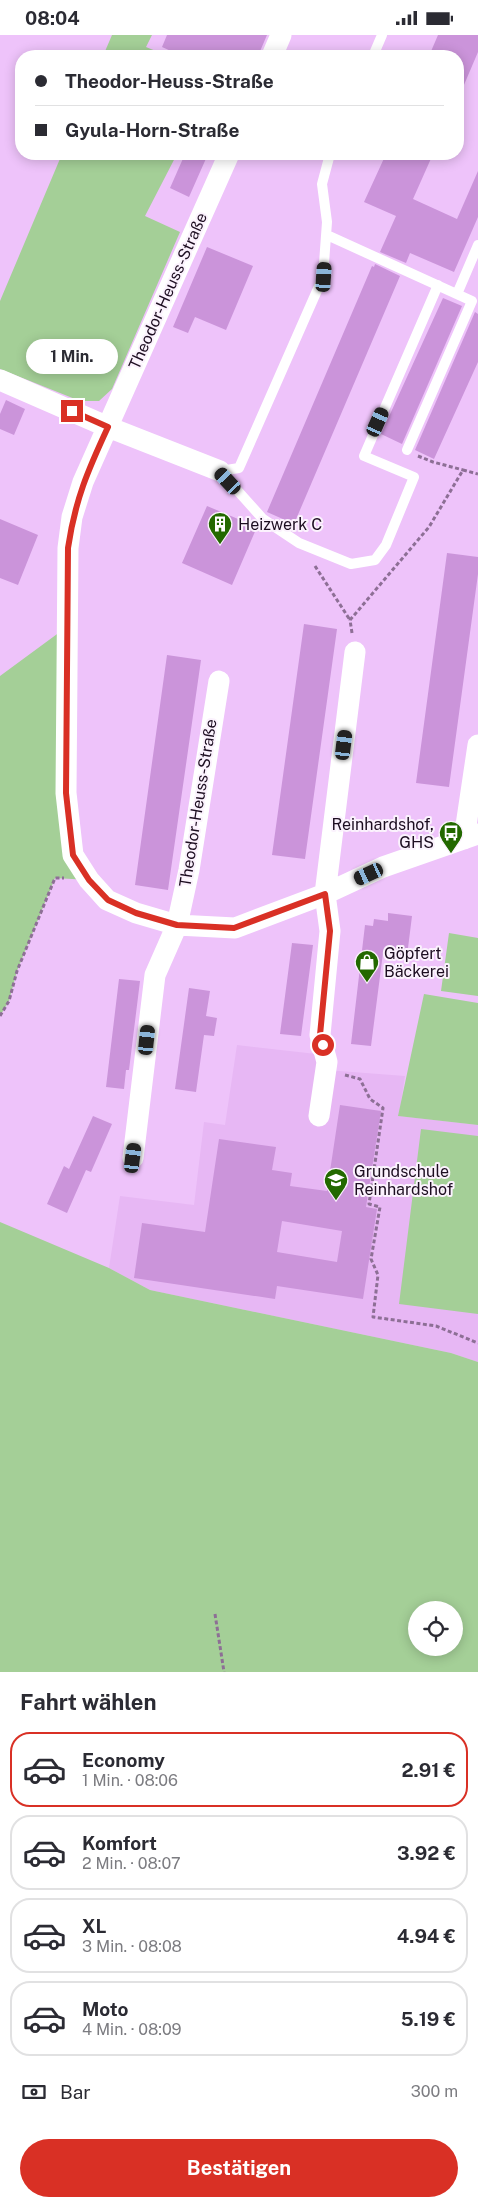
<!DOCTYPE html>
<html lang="de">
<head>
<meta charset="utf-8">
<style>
	body { margin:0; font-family:"Public Sans",sans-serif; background:#f2f2f3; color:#2b2b33; height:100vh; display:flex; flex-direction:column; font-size:19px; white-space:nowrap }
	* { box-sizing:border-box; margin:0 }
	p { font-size:16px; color:#7c7c81 }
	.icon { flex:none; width:28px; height:28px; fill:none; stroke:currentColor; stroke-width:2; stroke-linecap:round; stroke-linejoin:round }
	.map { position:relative; height:1637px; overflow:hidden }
	.panel { display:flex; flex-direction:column; background:#fff; flex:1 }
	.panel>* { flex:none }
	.banner { position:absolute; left:15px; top:15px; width:449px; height:110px; border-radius:20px; box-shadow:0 2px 12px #0003; display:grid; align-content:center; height:110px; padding:0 20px; background:#fff }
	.fabs { position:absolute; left:408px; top:1566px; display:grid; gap:10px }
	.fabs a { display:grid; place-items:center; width:55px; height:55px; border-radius:50%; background:#fff; box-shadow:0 2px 12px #0003; font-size:25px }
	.end { position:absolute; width:22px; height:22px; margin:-11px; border:6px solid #d93025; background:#fff; box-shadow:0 0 0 2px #fff }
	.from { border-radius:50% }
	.bubble { position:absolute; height:35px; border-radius:18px; background:#fff; box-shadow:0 2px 12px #0003; font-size:16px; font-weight:700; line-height:35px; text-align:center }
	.car { position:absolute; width:15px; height:30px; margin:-15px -8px; border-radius:6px; box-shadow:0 0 4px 1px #0007; background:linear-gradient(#222 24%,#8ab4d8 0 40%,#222 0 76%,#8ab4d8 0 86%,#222 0) }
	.banner b { display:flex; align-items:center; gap:18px; height:48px; font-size:19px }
	.banner b+b { border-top:1px solid #e1e1e2 }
	.banner i { width:12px; height:12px; background:#2b2b33 }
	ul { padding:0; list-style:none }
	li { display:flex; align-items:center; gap:15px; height:75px; margin:0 10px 8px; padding:0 10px; border:2px solid #e1e1e2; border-radius:20px }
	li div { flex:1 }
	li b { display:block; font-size:19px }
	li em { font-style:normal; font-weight:700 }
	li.on { border-color:#d93025 }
	li>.icon { width:45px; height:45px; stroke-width:1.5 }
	h2 { padding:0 20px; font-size:22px; line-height:60px }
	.pay { display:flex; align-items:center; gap:12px; height:55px; padding:0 20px; font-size:19px }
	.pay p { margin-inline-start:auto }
	.primary-button { display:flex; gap:10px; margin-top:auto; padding:10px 20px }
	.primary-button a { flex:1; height:58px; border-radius:30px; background:#d93025; color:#fff; font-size:20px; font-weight:700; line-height:58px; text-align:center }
	.status { display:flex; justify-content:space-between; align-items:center; height:35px; padding:0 25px; background:#fff; direction:ltr }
	.status svg { height:14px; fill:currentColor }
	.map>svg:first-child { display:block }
</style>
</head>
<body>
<div class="status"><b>08:04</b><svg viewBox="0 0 49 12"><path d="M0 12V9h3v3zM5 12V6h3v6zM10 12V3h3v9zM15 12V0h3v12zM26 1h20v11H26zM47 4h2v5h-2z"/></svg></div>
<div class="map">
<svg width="478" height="1637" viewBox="0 0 478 1637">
	<rect width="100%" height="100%" fill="#eec3fa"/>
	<path fill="#e7b7f4" d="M 237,1010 L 325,1020 L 326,1035 L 405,1041 L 399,1081 L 478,1090 L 478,1327 L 451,1318 L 150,1255 L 109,1233 L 120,1161 L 194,1170 L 204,1087 L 225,1090 Z"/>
	<path fill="#a4cf97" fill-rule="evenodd" d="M 112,0 L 152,0 L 146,12 L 168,21 L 103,21 Z
		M 62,119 L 177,119 L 145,181 L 180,197 L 112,354 L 99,366 L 80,366 L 0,334 L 0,266 Z
		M 68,591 L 66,758 L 89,845 L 55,843 L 17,936 L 9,966 L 0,981 L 0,641 Z
		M 449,898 L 478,903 L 478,961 L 441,956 Z
		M 424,959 L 478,968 L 478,1090 L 398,1081 Z
		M 421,1094 L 478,1101 L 478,1279 L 399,1269 Z
		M 0,1187 L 109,1233 L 150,1255 L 451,1318 L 478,1327 L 478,1637 L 0,1637 ZM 416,1575 L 454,1575 L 454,1612 L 416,1612 Z"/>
	<path fill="#cb94da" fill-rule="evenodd" d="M 167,0 L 267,0 L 258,21 L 182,21 L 162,12 Z
		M 438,0 L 478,0 L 478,17 L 458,64 L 458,21 L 429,21 Z
		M 185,119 L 208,119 L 189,162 L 170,153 Z
		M 386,119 L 433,119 L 413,164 L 457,184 L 478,136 L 478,182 L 454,237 L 410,218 L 406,228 L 380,217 L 396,181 L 364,167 Z
		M 207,212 L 253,231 L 226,295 L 195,282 L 188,298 L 173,292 Z
		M 375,229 L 400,241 L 294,489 L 267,477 L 372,231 L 374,232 Z
		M 443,263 L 462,271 L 402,409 L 381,399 Z
		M 475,277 L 478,279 L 478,327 L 434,424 L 415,415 Z
		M 6,365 L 25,374 L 14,400 L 0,394 L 0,379 Z
		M 207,471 L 257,492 L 232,550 L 182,528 Z
		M 0,484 L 38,500 L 18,550 L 0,543 Z
		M 447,518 L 478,522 L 478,539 L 449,752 L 416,748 Z
		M 304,589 L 337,594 L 305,824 L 272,820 Z
		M 167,620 L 201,625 L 168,855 L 135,850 Z
		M 388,878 L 412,881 L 407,921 L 383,918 L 371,1011 L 351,1009 L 365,890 L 373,891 L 374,884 L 388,886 Z
		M 292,908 L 313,910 L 301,1001 L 280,999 Z
		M 119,944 L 140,946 L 129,1035 L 126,1035 L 124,1054 L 106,1052 Z
		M 189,953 L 210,956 L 206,981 L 217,983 L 214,1001 L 204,1000 L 196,1057 L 175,1054 Z
		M 340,1070 L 381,1076 L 366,1172 L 377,1174 L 363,1264 L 277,1251 L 275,1264 L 134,1243 L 142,1188 L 205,1197 L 219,1104 L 276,1112 L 272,1135 L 292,1138 L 290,1151 L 327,1156 ZM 282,1186 L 342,1196 L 337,1227 L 277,1217 Z
		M 93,1081 L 112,1089 L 91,1137 L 86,1135 L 67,1178 L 47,1169 L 64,1131 L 69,1134 Z"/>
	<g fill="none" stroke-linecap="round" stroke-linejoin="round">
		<path stroke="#8d6f95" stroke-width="3" stroke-dasharray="4 2.5" stroke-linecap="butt" d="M 418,421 L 433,427 L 463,435
			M 315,531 L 350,585
			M 352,598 L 350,585 L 429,492 L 463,435 L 478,439
			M 0,981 L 9,966 L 17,936 L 55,843 L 64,843
			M 345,1040 L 360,1044 L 370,1064 L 383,1073 L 369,1169 L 380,1172 L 371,1224 L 378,1240 L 373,1282 L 436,1291 L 478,1308
			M 215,1579 L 224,1637"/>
		<path stroke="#fff" stroke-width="10" d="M 373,21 L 382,0
			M 327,200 L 472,266 L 407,415
			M 457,259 L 478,210
			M 220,436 L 263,484 L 299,508 L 351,529 L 375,525 L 386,510 L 414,442 L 364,421 L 438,250
			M 220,436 L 239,433 L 323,242 L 327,187 L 322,149 L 330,119"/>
		<path stroke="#fff" stroke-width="21" d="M 272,21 L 281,0
			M 229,119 L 83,447 L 72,482 L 68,513 L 66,758 L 73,820 L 89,845 L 107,865 L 136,878 L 177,890 L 235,893 L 325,859 L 383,832 L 478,799
			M 0,345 L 108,392 L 220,436
			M 464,804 L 478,710
			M 319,1081 L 327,1027 L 320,1000 L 330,896 L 325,859 L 355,617
			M 133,1123 L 155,940 L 177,890 L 189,835 L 219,646"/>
	</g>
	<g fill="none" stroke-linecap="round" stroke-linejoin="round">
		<path stroke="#d93025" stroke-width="6" d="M 72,376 L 108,392 C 88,435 75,465 68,513 L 66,758 L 73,820 L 89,845 L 108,865 L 136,878 L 177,890 L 234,893 L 325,859 L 330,896 L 320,1000 L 323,1010"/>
	</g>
	<defs>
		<g id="building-pin" transform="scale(1.25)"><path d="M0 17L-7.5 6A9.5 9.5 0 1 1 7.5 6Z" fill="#236900" stroke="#fbf2fd"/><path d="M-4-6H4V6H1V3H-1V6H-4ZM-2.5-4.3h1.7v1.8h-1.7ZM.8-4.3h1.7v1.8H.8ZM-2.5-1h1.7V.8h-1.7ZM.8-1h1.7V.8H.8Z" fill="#fff"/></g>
		<g id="bus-pin" transform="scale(1.25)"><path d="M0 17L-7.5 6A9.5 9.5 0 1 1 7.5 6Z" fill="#236900" stroke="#fbf2fd"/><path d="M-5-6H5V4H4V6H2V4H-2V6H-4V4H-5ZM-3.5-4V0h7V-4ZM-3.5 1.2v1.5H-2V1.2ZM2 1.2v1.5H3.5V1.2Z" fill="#fff"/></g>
		<g id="shop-pin" transform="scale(1.25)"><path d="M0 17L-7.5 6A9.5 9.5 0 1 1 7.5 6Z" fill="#236900" stroke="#fbf2fd"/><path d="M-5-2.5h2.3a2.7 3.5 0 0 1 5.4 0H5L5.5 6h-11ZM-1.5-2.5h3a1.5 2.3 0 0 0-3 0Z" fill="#fff"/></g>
		<g id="school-pin" transform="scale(1.25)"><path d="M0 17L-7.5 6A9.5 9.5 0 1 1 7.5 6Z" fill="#236900" stroke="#fbf2fd"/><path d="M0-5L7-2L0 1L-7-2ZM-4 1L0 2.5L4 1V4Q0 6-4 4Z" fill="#fff"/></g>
	</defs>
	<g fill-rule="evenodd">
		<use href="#building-pin" x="220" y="489"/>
		<use href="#bus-pin" x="451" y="798"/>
		<use href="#shop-pin" x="367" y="927"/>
		<use href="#school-pin" x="336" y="1145"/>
	</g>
	<g text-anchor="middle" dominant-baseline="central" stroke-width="4" stroke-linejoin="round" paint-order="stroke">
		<g font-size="16" fill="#1c0d20" stroke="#fbf2fd">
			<text transform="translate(168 256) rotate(-66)">Theodor-Heuss-Straße</text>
			<text transform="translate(198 768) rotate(-81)">Theodor-Heuss-Straße</text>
		</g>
		<g font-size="16" fill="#1c0d20" stroke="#fbf2fd" text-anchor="start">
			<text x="238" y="489">Heizwerk C</text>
			<text x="434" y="789" text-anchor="end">Reinhardshof,<tspan x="434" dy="18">GHS</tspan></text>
			<text x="384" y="918">Göpfert<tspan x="384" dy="18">Bäckerei</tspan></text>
			<text x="354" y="1136">Grundschule<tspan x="354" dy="18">Reinhardshof</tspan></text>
		</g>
	</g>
</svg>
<div class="fabs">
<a><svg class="icon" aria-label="locate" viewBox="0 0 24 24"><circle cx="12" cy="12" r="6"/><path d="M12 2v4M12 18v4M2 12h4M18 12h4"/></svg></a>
</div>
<i class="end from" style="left:323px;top:1010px"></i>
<i class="end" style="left:72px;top:376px"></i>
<div class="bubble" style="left:26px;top:304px;width:92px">1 Min.</div>
<i class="car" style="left:324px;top:242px;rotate:4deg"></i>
<i class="car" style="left:378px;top:387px;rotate:24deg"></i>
<i class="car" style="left:228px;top:446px;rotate:317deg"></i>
<i class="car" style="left:344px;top:710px;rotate:7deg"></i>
<i class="car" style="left:369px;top:839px;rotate:245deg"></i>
<i class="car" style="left:147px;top:1005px;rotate:6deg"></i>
<i class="car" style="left:133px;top:1123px;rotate:7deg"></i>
<div class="banner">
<b><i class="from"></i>Theodor-Heuss-Straße</b>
<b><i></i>Gyula-Horn-Straße</b>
</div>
</div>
<section class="panel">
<h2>Fahrt wählen</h2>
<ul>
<li class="on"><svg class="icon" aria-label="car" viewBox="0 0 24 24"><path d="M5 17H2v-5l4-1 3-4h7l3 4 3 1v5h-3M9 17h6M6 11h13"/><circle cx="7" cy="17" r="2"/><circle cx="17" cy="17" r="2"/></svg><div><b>Economy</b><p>1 Min. · 08:06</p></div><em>2.91 €</em></li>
<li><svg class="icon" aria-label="car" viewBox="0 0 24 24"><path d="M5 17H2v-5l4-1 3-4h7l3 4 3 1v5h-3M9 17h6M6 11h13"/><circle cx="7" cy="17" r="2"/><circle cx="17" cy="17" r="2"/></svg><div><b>Komfort</b><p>2 Min. · 08:07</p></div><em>3.92 €</em></li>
<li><svg class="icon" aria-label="car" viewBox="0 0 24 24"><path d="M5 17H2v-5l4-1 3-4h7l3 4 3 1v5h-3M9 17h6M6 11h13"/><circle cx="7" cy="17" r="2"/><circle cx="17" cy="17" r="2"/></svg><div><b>XL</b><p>3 Min. · 08:08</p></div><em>4.94 €</em></li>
<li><svg class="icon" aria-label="car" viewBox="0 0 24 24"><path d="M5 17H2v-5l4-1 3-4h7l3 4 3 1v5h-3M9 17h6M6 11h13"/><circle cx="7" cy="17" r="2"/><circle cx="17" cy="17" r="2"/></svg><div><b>Moto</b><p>4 Min. · 08:09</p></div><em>5.19 €</em></li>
</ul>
<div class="pay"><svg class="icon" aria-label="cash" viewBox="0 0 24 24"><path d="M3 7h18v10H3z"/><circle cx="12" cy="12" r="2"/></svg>Bar<p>300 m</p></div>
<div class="primary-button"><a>Bestätigen</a></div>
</section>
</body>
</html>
